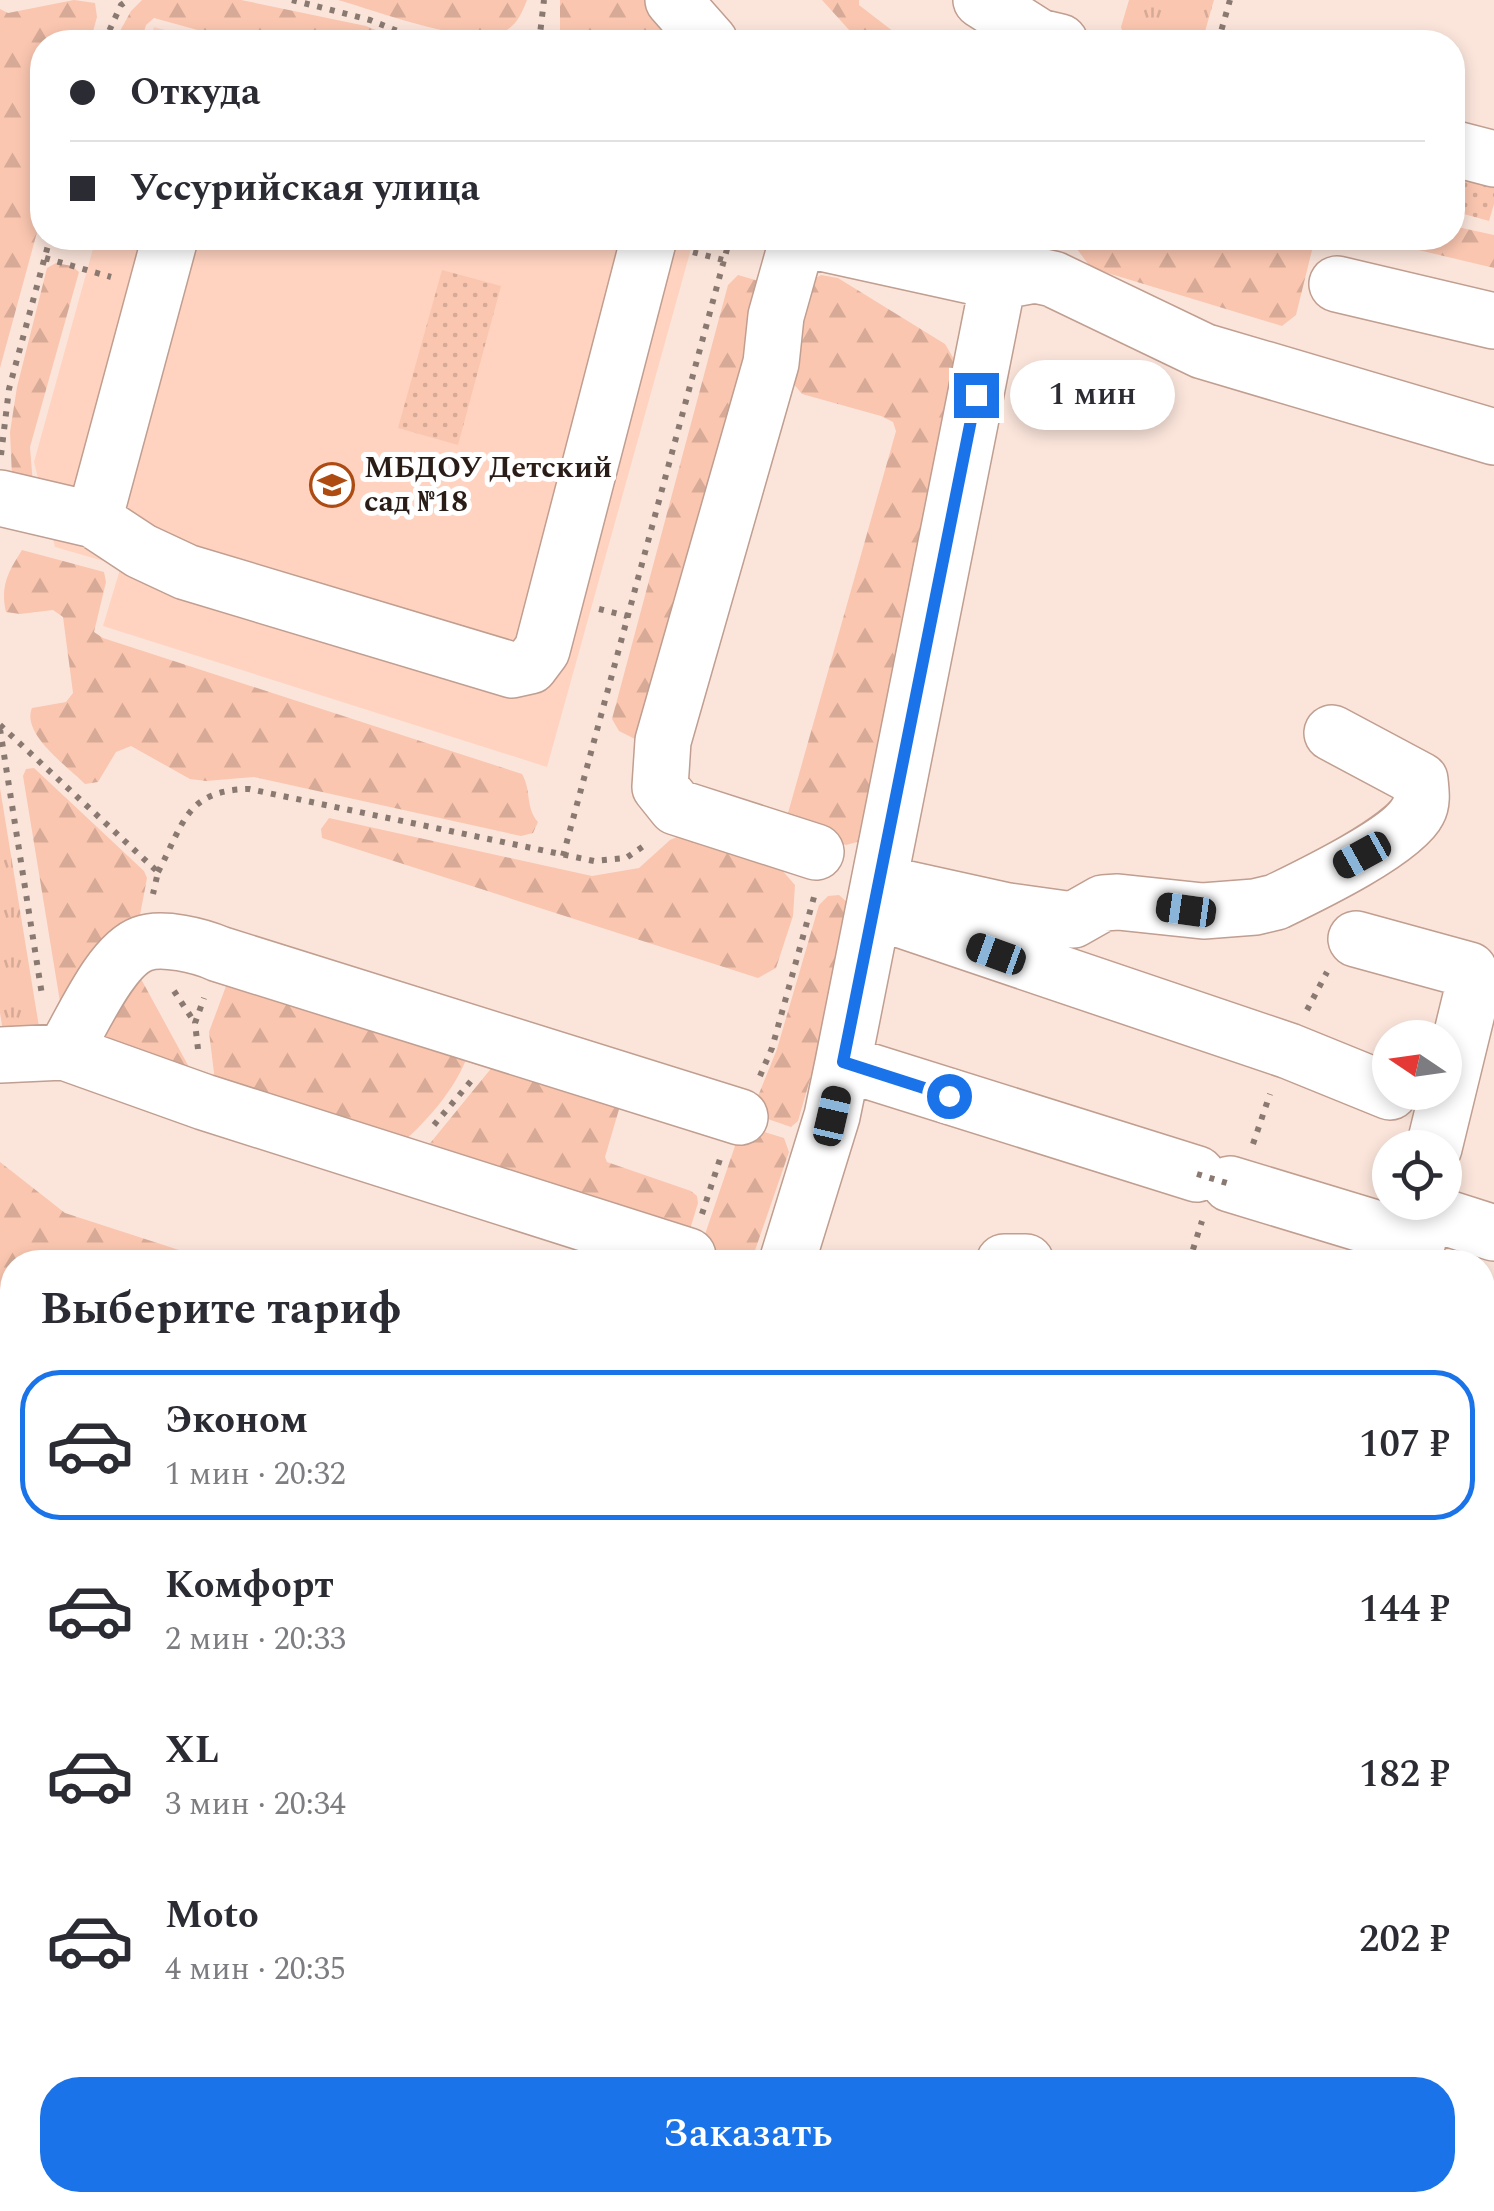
<!DOCTYPE html>
<html lang="ru">
<head>
<meta charset="utf-8">
<style>
	body { margin:0; font-family:Spectral,serif; background:#f7f7f7; color:#2b2b33; height:100vh; display:flex; flex-direction:column; font-size:38px; white-space:nowrap }
	* { box-sizing:border-box; margin:0 }
	p { font-size:32px; color:#7c7c81 }
	.icon { flex:none; width:55px; height:55px; fill:none; stroke:currentColor; stroke-width:2; stroke-linecap:round; stroke-linejoin:round }
	.map { position:relative; flex:1; overflow:hidden }
	.sheet { position:absolute; left:0px; top:1250px; width:1495px; height:962px; display:flex; flex-direction:column; background:#fff; border-radius:40px 40px 0 0; box-shadow:0 5px 15px #0003 }
	.sheet>* { flex:none }
	.banner { position:absolute; left:30px; top:30px; width:1435px; height:220px; border-radius:40px; box-shadow:0 5px 15px #0003; display:grid; align-content:center; height:220px; padding:0 40px; background:#fff }
	.needle { width:65px; rotate:283deg }
	.controls { position:absolute; left:1372px; top:1020px; display:grid; gap:20px }
	.controls a { display:grid; place-items:center; width:90px; height:90px; border-radius:50%; background:#fff; box-shadow:0 5px 15px #0003; font-size:50px }
	.end { position:absolute; width:45px; height:45px; margin:-22px; border:12px solid #1a73e8; background:#fff; box-shadow:0 0 0 5px #fff }
	.from { border-radius:50% }
	.bubble { position:absolute; height:70px; border-radius:35px; background:#fff; box-shadow:0 5px 15px #0003; font-size:32px; font-weight:600; line-height:70px; text-align:center }
	.car { position:absolute; width:30px; height:60px; margin:-30px -15px; border-radius:12px; box-shadow:0 0 8px 2px #0007; background:linear-gradient(#222 24%,#8ab4d8 0 40%,#222 0 76%,#8ab4d8 0 86%,#222 0) }
	.banner b { display:flex; align-items:center; gap:35px; height:95px; font-size:38px }
	.banner b+b { border-top:2px solid #e1e1e2 }
	.banner i { width:25px; height:25px; background:#2b2b33 }
	ul { padding:0; list-style:none }
	li { display:flex; align-items:center; gap:30px; height:150px; margin:0 20px 15px; padding:0 20px; border:5px solid transparent; border-radius:40px }
	li div { flex:1 }
	li b { display:block; font-size:38px }
	li em { font-style:normal; font-weight:600 }
	li.current { border-color:#1a73e8 }
	li>.icon { width:90px; height:90px; stroke-width:1.5 }
	h2 { padding:0 40px; font-size:45px; line-height:120px }
	.action { display:flex; gap:20px; margin-top:auto; padding:20px 40px }
	.action a { flex:1; height:115px; border-radius:40px; background:#1a73e8; color:#fff; font-size:40px; font-weight:600; line-height:115px; text-align:center }
	.map>svg:first-child { display:block }
</style>
</head>
<body>
<div class="map">
<svg width="1494" height="2211" viewBox="0 0 1494 2211">
	<defs>
		<pattern id="grass-tufts" width="24" height="20" patternUnits="userSpaceOnUse" patternTransform="scale(2.5)"><rect width="24" height="20" fill="#fac6b0"/><path d="M3 7l-1-3M5 7V3M7 7l1-3M15 17l-1-3M17 17v-4M19 17l1-3" fill="none" stroke="#d6aa97"/></pattern>
		<pattern id="forest-firs" width="22" height="20" patternUnits="userSpaceOnUse" patternTransform="scale(2.5)"><rect width="22" height="20" fill="#fac6b0"/><path d="M5 1l3.5 6h-7zM16 11l3.5 6h-7z" fill="#d6aa97"/></pattern>
		<pattern id="park-dots" width="8" height="8" patternUnits="userSpaceOnUse" patternTransform="scale(2.5)"><rect width="8" height="8" fill="#fac6b0"/><path d="M2 2h.1M6 6h.1" fill="none" stroke="#d6aa97" stroke-width="1.8" stroke-linecap="round"/></pattern>
	</defs>
	<rect width="100%" height="100%" fill="#fbe5db"/>
	<path fill="#ffd3c0" d="M 154,27 L 208,42 L 150,42 Z
		M 96,238 L 694,238 L 547,767 L 103,626 L 121,566 L 55,547 L 34,462 Z"/>
	<path fill="url(#grass-tufts)" d="M 1129,0 L 1214,0 L 1202,42 L 1136,42 L 1125,40 L 1121,27 Z
		M 0,788 L 41,1039 L 5,1043 L 0,1013 Z"/>
	<path fill="url(#forest-firs)" d="M 74,0 L 95,3 L 97,17 L 90,42 L 42,42 L 42,214 L 0,368 L 0,9 L 8,13 Z
		M 142,0 L 241,0 L 366,26 L 405,42 L 241,42 L 154,18 L 146,25 L 141,42 L 114,42 L 131,11 Z
		M 338,0 L 527,0 C 522,12 518,24 505,31 C 473,48 374,10 338,0 Z
		M 560,0 L 653,0 L 689,42 L 560,42 Z
		M 822,0 L 859,0 L 859,5 L 907,42 L 860,42 Z
		M 1453,226 L 1494,235 L 1494,268 L 1368,238 L 1452,238 Z
		M 1077,238 L 1315,238 L 1296,315 L 1282,326 L 1091,268 L 1077,249 Z
		M 56,263 L 72,266 L 79,272 L 30,447 L 33,485 L 13,499 L 10,432 L 17,387 L 47,268 Z
		M 738,275 L 762,282 L 652,733 L 635,739 L 619,731 L 612,719 L 728,285 Z
		M 821,275 L 838,278 L 945,344 L 958,366 L 861,841 L 846,845 L 793,827 L 788,813 L 896,431 L 893,422 L 881,416 L 802,394 L 787,376 L 803,285 Z
		M 22,550 L 104,572 L 106,582 L 94,632 L 103,638 L 522,774 C 532,792 525,807 538,822 L 533,833 L 521,836 L 254,777 L 206,781 L 190,779 L 131,746 L 116,752 L 98,782 L 85,784 C 67,766 21,734 32,708 L 66,702 L 73,693 L 63,617 L 53,610 L 20,614 L 6,612 C 0,586 8,572 22,550 Z
		M 34,768 L 144,871 L 147,878 L 137,931 L 61,1008 L 23,776 L 26,769 Z
		M 329,818 L 592,876 L 639,868 L 670,840 L 684,834 L 774,861 L 795,885 L 793,916 L 776,968 L 758,978 L 322,838 L 321,829 Z
		M 839,895 L 849,904 L 846,954 L 798,1121 L 791,1127 L 756,1115 L 752,1111 L 777,1049 L 819,905 L 828,896 Z
		M 140,977 L 189,1067 L 180,1077 L 92,1049 Z
		M 229,978 L 468,1054 C 457,1088 424,1125 396,1148 L 216,1089 L 209,1032 Z
		M 498,1060 L 620,1106 L 605,1157 L 607,1162 L 691,1191 L 697,1196 L 698,1203 L 687,1239 L 427,1147 Z
		M 755,1129 L 784,1138 L 789,1152 L 751,1262 L 712,1262 L 700,1249 L 737,1140 Z
		M 0,1162 L 65,1213 L 216,1262 L 12,1262 L 12,1339 L 0,1336 Z
		M 216,2200 L 359,2200 L 359,2211 L 200,2211 Z
		M 974,2200 L 1066,2200 L 1093,2211 L 956,2211 Z"/>
	<path fill="url(#park-dots)" d="M 1452,165 L 1494,177 L 1494,204 L 1489,221 L 1453,211 Z
		M 442,270 L 501,286 L 458,445 L 398,428 Z"/>
	<path fill="#fac6b0" d="M 0,2049 L 12,2050 L 12,2156 L 0,2155 Z"/>
	<g fill="none" stroke-linecap="round" stroke-linejoin="round">
		<g stroke="#c09e90" stroke-width="58">
			<path id="minor" d="M 673,0 L 710,42
				M 981,0 L 1039,37 L 1060,42
				M 1452,148 L 1494,159
				M 798,238 L 776,316 L 771,363 L 663,741 L 660,787 L 676,807 L 816,852
				M 798,238 L 998,282 L 1035,275 L 1053,279 L 1203,351 L 1494,437
				M 1337,284 L 1494,321
				M 0,498 L 94,520 L 141,551 L 186,572 L 512,670 L 530,666 L 542,650 L 649,238
				M 94,520 L 170,238
				M 881,883 L 1008,911 L 1073,920 L 1103,903 L 1118,902 L 1203,911 L 1255,907 L 1276,902 C 1309,886 1403,841 1418,811 C 1423,802 1421,791 1420,780 L 1332,733
				M 884,914 L 1289,1051 L 1390,1092
				M 1356,939 L 1469,970 L 1473,988 L 1434,1148
				M 64,1052 C 82,1023 110,956 142,944 C 162,936 201,946 219,954 L 740,1117
				M 0,1055 L 64,1052 L 204,1102 L 688,1256
				M 843,1063 L 1197,1174
				M 1230,1184 L 1418,1241
				M 1422,1210 L 1494,1233
				M 787,1262 L 832,1116 L 843,1063 L 998,282 L 1011,238
				M 1004,1262 L 1026,1262
				M 0,1383 L 12,1375
				M 1482,1621 L 1494,1623
				M 0,1721 L 12,1725
				M 0,1955 L 12,1959
				M 1482,2178 L 1494,2176
				M 358,2200 L 359,2211
				M 1152,2200 L 1200,2211
				M 564,2201 L 578,2211
				M 1244,2211 L 1246,2200
				M 1341,2211 L 1378,2200"/>
		</g>
		<path stroke="#8a7971" stroke-width="6" stroke-dasharray="5 8" stroke-linecap="butt" d="M 292,0 L 370,20 L 425,42
			M 104,42 L 121,5 L 128,0
			M 543,42 L 540,34 L 544,0
			M 1218,42 L 1230,0
			M 693,252 L 723,260
			M 45,258 L 111,277
			M 1,455 L 9,389 L 50,238
			M 599,609 L 627,616
			M 0,725 L 158,872 L 153,894
			M 0,729 L 42,995
			M 563,856 L 730,238
			M 158,872 C 184,823 186,790 249,789 L 594,861 L 626,858 L 648,843
			M 174,991 L 195,1023
			M 1307,1010 L 1327,972
			M 198,1049 L 195,1023 L 204,998
			M 760,1076 L 772,1048 L 814,897
			M 434,1125 L 471,1081
			M 1253,1144 L 1270,1094
			M 702,1214 L 720,1159
			M 1189,1262 L 1202,1221
			M 928,2211 L 924,2208 L 942,2200"/>
		<use href="#minor" stroke="#fff" stroke-width="55"/>
		<path stroke="#8a7971" stroke-width="6" stroke-dasharray="5 8" stroke-linecap="butt" d="M 1197,1174 L 1230,1184"/>
	</g>
	<g fill="none" stroke-linecap="round" stroke-linejoin="round">
		<path stroke="#1a73e8" stroke-width="12" d="M 949,1096 L 843,1062 L 976,395"/>
	</g>
	<defs>
		<g id="school-ring" transform="scale(2.25)"><circle r="9.5" fill="#fff" stroke="#ae4b12" stroke-width="1.5"/><path d="M0-5L7-2L0 1L-7-2ZM-4 1L0 2.5L4 1V4Q0 6-4 4Z" fill="#ae4b12"/></g>
	</defs>
	<g fill-rule="evenodd">
		<use href="#school-ring" x="332" y="485"/>
	</g>
	<g text-anchor="middle" dominant-baseline="central" stroke-width="10" stroke-linejoin="round" paint-order="stroke">
		<g font-size="30" font-weight="bold" fill="#2a1d17" stroke="#fff" text-anchor="start">
			<text x="364" y="468">МБДОУ Детский<tspan x="364" dy="34">сад №18</tspan></text>
		</g>
	</g>
</svg>
<div class="controls">
<a><svg class="needle" viewBox="-14 -14 28 28"><path d="M0-13l5 13h-10z" fill="#e53935"/><path d="M0 13l5-13h-10z" fill="#7c7c81"/></svg></a>
<a><svg class="icon" aria-label="locate" viewBox="0 0 24 24"><circle cx="12" cy="12" r="6"/><path d="M12 2v4M12 18v4M2 12h4M18 12h4"/></svg></a>
</div>
<i class="end from" style="left:949px;top:1096px"></i>
<i class="end" style="left:976px;top:395px"></i>
<div class="bubble" style="left:1010px;top:360px;width:165px">1 мин</div>
<i class="car" style="left:1362px;top:855px;rotate:241deg"></i>
<i class="car" style="left:1186px;top:910px;rotate:278deg"></i>
<i class="car" style="left:996px;top:954px;rotate:290deg"></i>
<i class="car" style="left:832px;top:1116px;rotate:13deg"></i>
<div class="banner">
<b><i class="from"></i>Откуда</b>
<b><i></i>Уссурийская улица</b>
</div>
<section class="sheet">
<h2>Выберите тариф</h2>
<ul>
<li class="current"><svg class="icon" aria-label="car" viewBox="0 0 24 24"><path d="M5 17H2v-5l4-1 3-4h7l3 4 3 1v5h-3M9 17h6M6 11h13"/><circle cx="7" cy="17" r="2"/><circle cx="17" cy="17" r="2"/></svg><div><b>Эконом</b><p>1 мин · 20:32</p></div><em>107 ₽</em></li>
<li><svg class="icon" aria-label="car" viewBox="0 0 24 24"><path d="M5 17H2v-5l4-1 3-4h7l3 4 3 1v5h-3M9 17h6M6 11h13"/><circle cx="7" cy="17" r="2"/><circle cx="17" cy="17" r="2"/></svg><div><b>Комфорт</b><p>2 мин · 20:33</p></div><em>144 ₽</em></li>
<li><svg class="icon" aria-label="car" viewBox="0 0 24 24"><path d="M5 17H2v-5l4-1 3-4h7l3 4 3 1v5h-3M9 17h6M6 11h13"/><circle cx="7" cy="17" r="2"/><circle cx="17" cy="17" r="2"/></svg><div><b>XL</b><p>3 мин · 20:34</p></div><em>182 ₽</em></li>
<li><svg class="icon" aria-label="car" viewBox="0 0 24 24"><path d="M5 17H2v-5l4-1 3-4h7l3 4 3 1v5h-3M9 17h6M6 11h13"/><circle cx="7" cy="17" r="2"/><circle cx="17" cy="17" r="2"/></svg><div><b>Moto</b><p>4 мин · 20:35</p></div><em>202 ₽</em></li>
</ul>
<div class="action"><a>Заказать</a></div>
</section>
</div>
</body>
</html>
